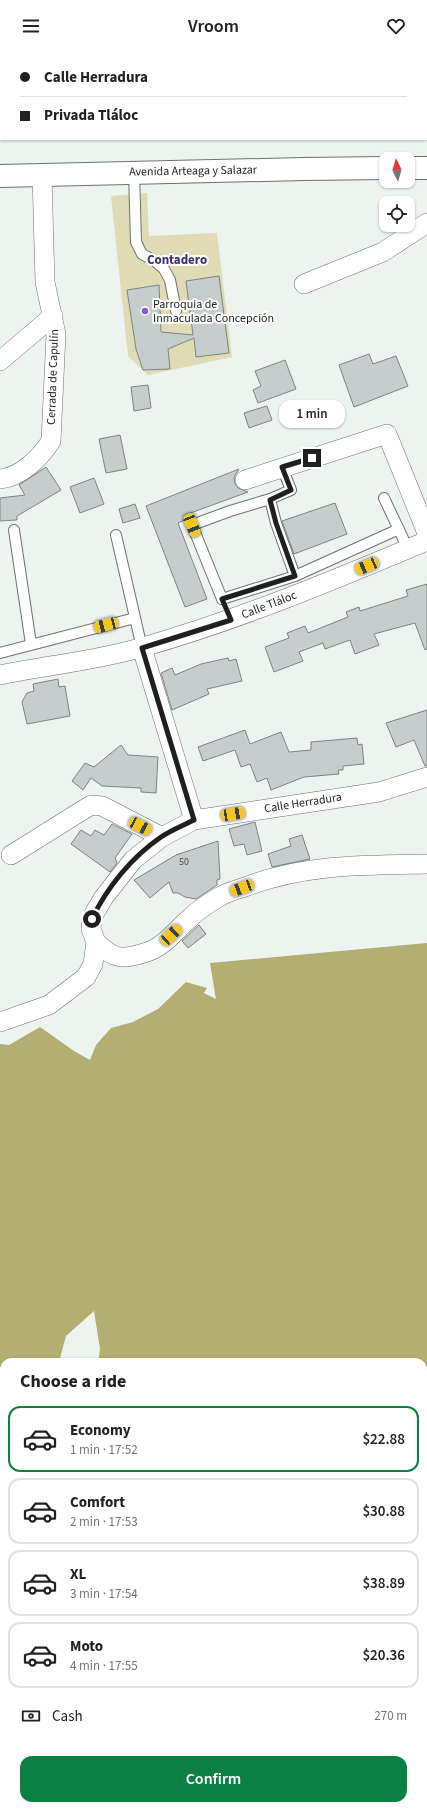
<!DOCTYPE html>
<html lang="en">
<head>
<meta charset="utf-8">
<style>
	body { margin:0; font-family:"Source Sans 3",sans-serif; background:#f6f6f6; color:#202124; height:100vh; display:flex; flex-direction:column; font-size:15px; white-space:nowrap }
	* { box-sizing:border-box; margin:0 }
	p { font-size:13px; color:#757577 }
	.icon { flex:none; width:22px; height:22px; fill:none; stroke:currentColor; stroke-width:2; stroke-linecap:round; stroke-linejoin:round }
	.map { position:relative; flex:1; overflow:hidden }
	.sheet { position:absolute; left:0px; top:1306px; width:427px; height:452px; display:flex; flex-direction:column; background:#fff; border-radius:12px 12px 0 0; box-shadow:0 1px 3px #0004 }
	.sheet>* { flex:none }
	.banner { position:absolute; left:0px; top:0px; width:427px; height:88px; box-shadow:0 1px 3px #0004; display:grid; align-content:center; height:88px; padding:0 20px; background:#fff }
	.needle { width:26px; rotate:355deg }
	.controls { position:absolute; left:379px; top:100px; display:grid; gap:8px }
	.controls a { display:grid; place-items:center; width:36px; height:36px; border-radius:8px; background:#fff; box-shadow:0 1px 3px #0004; font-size:20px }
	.end { position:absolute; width:18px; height:18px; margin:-9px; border:5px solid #1d201e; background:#fff; box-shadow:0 0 0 2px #fff }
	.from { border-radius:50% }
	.bubble { position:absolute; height:28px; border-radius:12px; background:#fff; box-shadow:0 1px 3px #0004; font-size:13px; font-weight:600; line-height:28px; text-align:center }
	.car { position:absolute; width:12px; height:24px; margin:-12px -6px; border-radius:5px; box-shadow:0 0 3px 1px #0007; background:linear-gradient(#f5c518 24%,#345 0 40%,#f5c518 0 76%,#345 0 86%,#f5c518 0) }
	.banner b { display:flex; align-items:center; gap:14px; height:38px; font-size:15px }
	.banner b+b { border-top:1px solid #e0e0e0 }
	.banner i { width:10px; height:10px; background:#202124 }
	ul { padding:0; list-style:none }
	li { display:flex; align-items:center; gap:12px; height:66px; margin:0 8px 6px; padding:0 12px; border:2px solid #e0e0e0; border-radius:12px }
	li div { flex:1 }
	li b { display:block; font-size:15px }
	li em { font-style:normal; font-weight:600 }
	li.active { border-color:#0b8043 }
	li>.icon { width:36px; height:36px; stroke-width:1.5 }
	h2 { padding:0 20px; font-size:18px; line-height:48px }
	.pay { display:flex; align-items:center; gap:10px; height:44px; padding:0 20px; font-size:15px }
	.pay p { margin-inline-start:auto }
	.action { display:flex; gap:8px; margin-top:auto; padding:8px 20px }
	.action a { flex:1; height:46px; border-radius:12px; background:#0b8043; color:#fff; font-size:16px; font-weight:600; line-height:46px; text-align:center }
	header { display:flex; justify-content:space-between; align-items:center; height:52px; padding:0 20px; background:#fff; font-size:18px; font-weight:600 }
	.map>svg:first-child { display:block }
</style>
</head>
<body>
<header><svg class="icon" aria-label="menu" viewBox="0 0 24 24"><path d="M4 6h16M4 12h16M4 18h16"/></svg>Vroom<svg class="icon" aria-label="heart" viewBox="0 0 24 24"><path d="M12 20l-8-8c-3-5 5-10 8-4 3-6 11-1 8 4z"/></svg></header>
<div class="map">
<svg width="427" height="1758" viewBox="0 0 427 1758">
	<rect width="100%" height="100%" fill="#edf3ef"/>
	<path fill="#dfdcb5" d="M 147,141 L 149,184 L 217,181 L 232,305 L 148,323 L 128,304 L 111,144 Z
		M 0,1663 L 4,1665 L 4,1754 L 121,1754 L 119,1758 L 0,1758 Z"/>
	<path fill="#b3ae72" d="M 427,891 L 427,1758 L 133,1758 L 136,1754 L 423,1754 L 423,1310 L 98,1310 L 100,1297 L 94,1259 L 66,1284 L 59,1310 L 4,1310 L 4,1414 L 0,1416 L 0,992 L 9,993 L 40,975 L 74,999 L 90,1008 L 96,993 L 111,976 L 133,970 L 158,957 L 186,930 L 207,936 L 204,941 L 216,947 L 210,911 Z"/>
	<path fill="#c6cecd" stroke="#7c8482" d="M 219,224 L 229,301 L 196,305 L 194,286 L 168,297 L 170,317 L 143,318 L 136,297 L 127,238 L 159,233 L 161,280 L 193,283 L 186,229 Z
		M 369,302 L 373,312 L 396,304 L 408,334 L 354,355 L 339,313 Z
		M 285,308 L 296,337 L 258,351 L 253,338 L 261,334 L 255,319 Z
		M 148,333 L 151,356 L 134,359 L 131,335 Z
		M 267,354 L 272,368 L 249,376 L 244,361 Z
		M 120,383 L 127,417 L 106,421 L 99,387 Z
		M 46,415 L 61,438 L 17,464 L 17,468 L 0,469 L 0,446 L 25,443 L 19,433 Z
		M 239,417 L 234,425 L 235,432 L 238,436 L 248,440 L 185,463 L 187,467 L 178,471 L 207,547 L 185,555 L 146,454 Z
		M 94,426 L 104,452 L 80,461 L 70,435 Z
		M 335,451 L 347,482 L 294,502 L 282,469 Z
		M 135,452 L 140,466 L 123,471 L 119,457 Z
		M 427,532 L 427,597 L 425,598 L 415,571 L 374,582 L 379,593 L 355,602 L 350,588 L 325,597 L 323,591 L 299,600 L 303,609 L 274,620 L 265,595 L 289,586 L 287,581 L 305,574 L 308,581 L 348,565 L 346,560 L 359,555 L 360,559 L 408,544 L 406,538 Z
		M 228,606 L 229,609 L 236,607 L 242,629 L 207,637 L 209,642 L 172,658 L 161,621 L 172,616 L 175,623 L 201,612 Z
		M 58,627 L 59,635 L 65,634 L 70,664 L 27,672 L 22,650 L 27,641 L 34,639 L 33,632 Z
		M 427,658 L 427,714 L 425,714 L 414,688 L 396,695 L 386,671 Z
		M 245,678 L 250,692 L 281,680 L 289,700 L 311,698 L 311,690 L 357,686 L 358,693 L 362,692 L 364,712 L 343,714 L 343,718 L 338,718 L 339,722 L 304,725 L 271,738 L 267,726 L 257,730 L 250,712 L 241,715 L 235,698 L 203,709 L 198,695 Z
		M 121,693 L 128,703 L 158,705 L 156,741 L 141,740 L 141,736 L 102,734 L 91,726 L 83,738 L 72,729 L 85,711 L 94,715 Z
		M 255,770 L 262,799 L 247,803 L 244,792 L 234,794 L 229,777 Z
		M 112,772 L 132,782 L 115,806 L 117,811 L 110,820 L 71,792 L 81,778 L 91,784 L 95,778 L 104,783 Z
		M 302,783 L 310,807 L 272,815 L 268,802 L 291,794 L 289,787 Z
		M 218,789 L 220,827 L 217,828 L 217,833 L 196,847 L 185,845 L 178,841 L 173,841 L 169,830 L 150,846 L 134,828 L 176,803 Z
		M 199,873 L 206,882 L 188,896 L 182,889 Z"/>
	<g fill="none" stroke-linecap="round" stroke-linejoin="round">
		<g stroke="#6c726e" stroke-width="12">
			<path id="lane" d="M 134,120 L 136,190 L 142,202 L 155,209 L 164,217 L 170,228 L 176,259
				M 282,415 L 291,438 L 270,447 L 230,459 L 192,473 L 222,547 L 295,524 L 399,477
				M 384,446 L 408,497
				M 270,447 L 276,471 L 295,524
				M 14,478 L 31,592
				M 116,483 L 142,596
				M 0,601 L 135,566"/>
		</g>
		<g stroke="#6c726e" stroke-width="20">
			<path id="street" d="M 332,0 L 332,1
				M 304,232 L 383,200 L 427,171
				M 0,309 L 53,264
				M 0,427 C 21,425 40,406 51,389 L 56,282 L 45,230 L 42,123
				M 245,428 L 387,382 L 427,481
				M 142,596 L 194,768
				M 0,623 C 47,613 97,609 143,595 C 241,567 334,528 427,489
				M 11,803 L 91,753 L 102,754 L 162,785
				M 96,890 C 114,908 123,908 147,900 C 164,895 177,877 190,866 C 198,858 209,851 219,845 C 227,840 236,838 245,835 C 303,812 365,813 427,812
				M 0,970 L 49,953 L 86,925 L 93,912 L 96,890 L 91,877 L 92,867 L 95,860 L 104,845 L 133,808 L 162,785 L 194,768 L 379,740 L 427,725"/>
		</g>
		<g stroke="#6c726e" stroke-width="24">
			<path id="secondary" d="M 0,21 L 1,21
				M 426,26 L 427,26
				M 408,116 L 427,116
				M 0,124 L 303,117 L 386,116"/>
		</g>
		<use href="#lane" stroke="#fff" stroke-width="10"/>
		<use href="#street" stroke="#fff" stroke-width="19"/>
		<use href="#secondary" stroke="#fff" stroke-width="22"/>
	</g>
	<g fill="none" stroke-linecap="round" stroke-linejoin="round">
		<path stroke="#1d201e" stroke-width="5" d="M 92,867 C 107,835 132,805 161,785 C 171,778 184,773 194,768 L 142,596 L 231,568 L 222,547 L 295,524 L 276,471 L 270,448 L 291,438 L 282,415 L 312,406"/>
	</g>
	<circle fill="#825cd7" stroke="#fff" stroke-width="1.5" cx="145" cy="259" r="4"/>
	<g text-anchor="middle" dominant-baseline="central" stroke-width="4" stroke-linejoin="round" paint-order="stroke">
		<g font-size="10" fill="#474c4a">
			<text x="184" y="810">50</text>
		</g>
		<g font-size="12" fill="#1d201e" stroke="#fff">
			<text transform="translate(193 119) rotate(-1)">Avenida Arteaga y Salazar</text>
			<text transform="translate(53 325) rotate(-88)">Cerrada de Capulín</text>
			<text transform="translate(269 553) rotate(-21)">Calle Tláloc</text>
			<text transform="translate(303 751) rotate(-9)">Calle Herradura</text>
		</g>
		<g font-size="12" fill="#1d201e" stroke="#fff" text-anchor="start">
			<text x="153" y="252">Parroquia de<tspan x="153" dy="14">Inmaculada Concepción</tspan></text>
		</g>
		<g font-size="13" font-weight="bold" fill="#402f6a" stroke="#fff">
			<text x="177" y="208">Contadero</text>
		</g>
	</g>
</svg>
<div class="controls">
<a><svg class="needle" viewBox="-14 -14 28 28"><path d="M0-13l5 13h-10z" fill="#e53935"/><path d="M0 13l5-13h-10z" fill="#757577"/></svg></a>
<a><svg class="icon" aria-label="locate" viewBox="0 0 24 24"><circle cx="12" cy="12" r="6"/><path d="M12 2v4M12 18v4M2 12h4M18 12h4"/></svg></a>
</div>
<i class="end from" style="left:92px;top:867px"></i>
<i class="end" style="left:312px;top:406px"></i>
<div class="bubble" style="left:279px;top:348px;width:66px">1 min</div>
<i class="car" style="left:192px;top:473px;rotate:158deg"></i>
<i class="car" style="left:367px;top:514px;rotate:247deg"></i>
<i class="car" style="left:106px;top:573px;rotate:256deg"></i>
<i class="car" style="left:233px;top:762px;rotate:81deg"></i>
<i class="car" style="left:140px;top:774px;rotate:118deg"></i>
<i class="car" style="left:242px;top:836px;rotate:249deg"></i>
<i class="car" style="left:171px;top:883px;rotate:47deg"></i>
<div class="banner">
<b><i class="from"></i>Calle Herradura</b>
<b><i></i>Privada Tláloc</b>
</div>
<section class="sheet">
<h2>Choose a ride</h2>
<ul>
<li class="active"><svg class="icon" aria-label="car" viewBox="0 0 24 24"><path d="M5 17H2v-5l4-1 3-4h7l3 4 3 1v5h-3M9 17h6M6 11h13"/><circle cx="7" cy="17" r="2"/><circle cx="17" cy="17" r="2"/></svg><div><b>Economy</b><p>1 min · 17:52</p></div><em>$22.88</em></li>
<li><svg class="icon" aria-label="car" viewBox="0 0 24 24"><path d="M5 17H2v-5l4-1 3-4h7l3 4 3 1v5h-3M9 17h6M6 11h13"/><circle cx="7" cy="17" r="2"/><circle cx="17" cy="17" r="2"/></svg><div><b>Comfort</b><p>2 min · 17:53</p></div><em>$30.88</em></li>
<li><svg class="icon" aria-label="car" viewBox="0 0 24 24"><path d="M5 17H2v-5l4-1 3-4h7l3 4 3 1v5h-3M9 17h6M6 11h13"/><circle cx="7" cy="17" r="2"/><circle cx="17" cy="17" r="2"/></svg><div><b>XL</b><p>3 min · 17:54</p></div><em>$38.89</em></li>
<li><svg class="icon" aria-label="car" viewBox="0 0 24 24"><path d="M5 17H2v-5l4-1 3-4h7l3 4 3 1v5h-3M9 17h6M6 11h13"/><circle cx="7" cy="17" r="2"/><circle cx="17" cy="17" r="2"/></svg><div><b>Moto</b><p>4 min · 17:55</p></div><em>$20.36</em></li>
</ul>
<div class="pay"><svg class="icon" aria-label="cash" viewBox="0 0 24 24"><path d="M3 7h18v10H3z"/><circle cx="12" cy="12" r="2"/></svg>Cash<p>270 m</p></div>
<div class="action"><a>Confirm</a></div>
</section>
</div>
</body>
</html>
